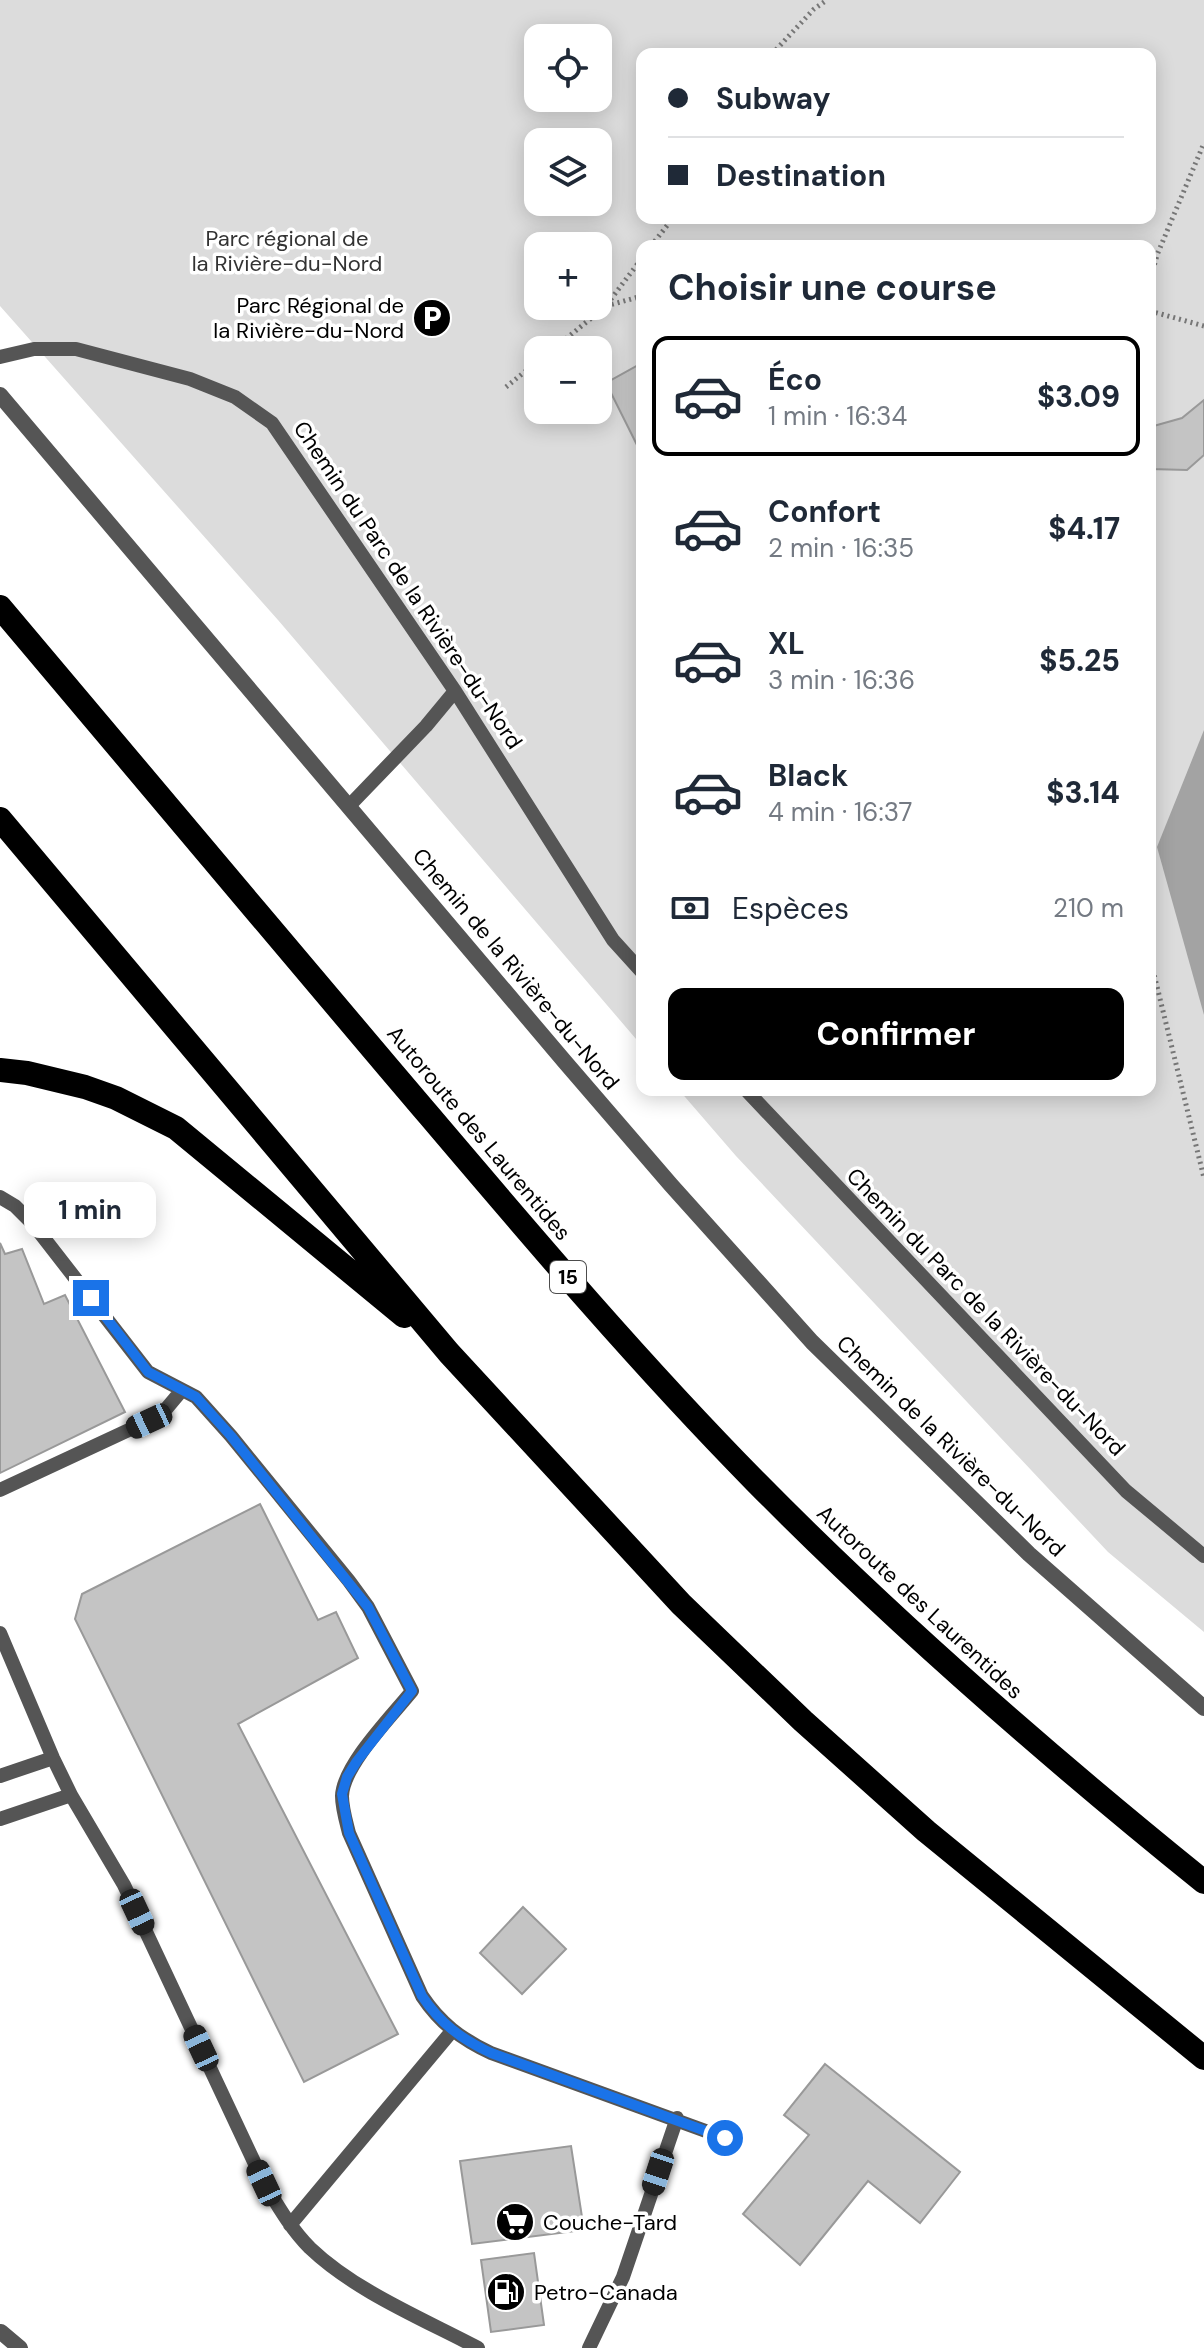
<!DOCTYPE html>
<html lang="fr">
<head>
<meta charset="utf-8">
<style>
	body { margin:0; font-family:"DM Sans",sans-serif; background:#f6f6f7; color:#1f2937; height:100vh; display:flex; flex-direction:column; font-size:30px; white-space:nowrap }
	* { box-sizing:border-box; margin:0 }
	p { font-size:26px; color:#747a83 }
	.icon { flex:none; width:44px; height:44px; fill:none; stroke:currentColor; stroke-width:2; stroke-linecap:round; stroke-linejoin:round }
	.map { position:relative; flex:1; overflow:hidden }
	.details { position:absolute; left:636px; top:240px; width:520px; height:856px; display:flex; flex-direction:column; background:#fff; border-radius:16px; box-shadow:0 4px 20px #0003 }
	.details>* { flex:none }
	.guide { position:absolute; left:636px; top:48px; width:520px; height:176px; border-radius:16px; box-shadow:0 4px 20px #0003; display:grid; align-content:center; height:176px; padding:0 32px; background:#fff }
	.controls { position:absolute; left:524px; top:24px; display:grid; gap:16px }
	.controls a { display:grid; place-items:center; width:88px; height:88px; border-radius:16px; background:#fff; box-shadow:0 4px 20px #0003; font-size:40px }
	.end { position:absolute; width:36px; height:36px; margin:-18px; border:10px solid #1a73e8; background:#fff; box-shadow:0 0 0 4px #fff }
	.from { border-radius:50% }
	.bubble { position:absolute; height:56px; border-radius:16px; background:#fff; box-shadow:0 4px 20px #0003; font-size:26px; font-weight:800; line-height:56px; text-align:center }
	.car { position:absolute; width:24px; height:48px; margin:-24px -12px; border-radius:10px; box-shadow:0 0 6px 2px #0007; background:linear-gradient(#222 24%,#8ab4d8 0 40%,#222 0 76%,#8ab4d8 0 86%,#222 0) }
	.guide b { display:flex; align-items:center; gap:28px; height:76px; font-size:30px }
	.guide b+b { border-top:2px solid #e0e1e3 }
	.guide i { width:20px; height:20px; background:#1f2937 }
	ul { padding:0; list-style:none }
	li { display:flex; align-items:center; gap:24px; height:120px; margin:0 16px 12px; padding:0 16px; border:4px solid transparent; border-radius:16px }
	li div { flex:1 }
	li b { display:block; font-size:30px }
	li em { font-style:normal; font-weight:800 }
	li.selected { border-color:#000 }
	li>.icon { width:72px; height:72px; stroke-width:1.5 }
	h2 { padding:0 32px; font-size:36px; line-height:96px }
	.pay { display:flex; align-items:center; gap:20px; height:88px; padding:0 32px; font-size:30px }
	.pay p { margin-inline-start:auto }
	.button { display:flex; gap:16px; margin-top:auto; padding:16px 32px }
	.button a { flex:1; height:92px; border-radius:16px; background:#000; color:#fff; font-size:32px; font-weight:800; line-height:92px; text-align:center }
	.map>svg:first-child { display:block }
</style>
</head>
<body>
<div class="map">
<svg width="1204" height="2348" viewBox="0 0 1204 2348">
	<rect width="100%" height="100%" fill="#fff"/>
	<path fill="#dcdcdc" fill-rule="evenodd" d="M 0,0 L 1204,0 L 1204,1632 L 1108,1552 L 736,1156 L 679,1090 L 1150,1090 L 1150,246 L 642,246 L 642,1046 L 278,620 L 0,306 ZM 538,38 L 598,38 L 598,98 L 538,98 ZM 642,54 L 1150,54 L 1150,218 L 642,218 ZM 538,142 L 598,142 L 598,202 L 538,202 ZM 538,246 L 598,246 L 598,306 L 538,306 ZM 538,350 L 598,350 L 598,410 L 538,410 Z"/>
	<path fill="#a3a3a3" d="M 1204,730 L 1204,1015 L 1157,847 Z"/>
	<path fill="#c4c4c4" stroke="#999" stroke-width="2" d="M 642,363 L 642,455 L 606,383 Z
		M 1204,400 L 1204,455 L 1187,470 L 1150,469 L 1150,427 L 1182,418 Z
		M 0,1243 L 5,1254 L 22,1249 L 44,1304 L 65,1295 L 125,1412 L 0,1473 Z
		M 260,1504 L 318,1620 L 336,1612 L 358,1658 L 238,1724 L 398,2034 L 304,2082 L 75,1619 L 82,1594 Z
		M 523,1907 L 566,1949 L 522,1994 L 480,1953 Z
		M 825,2064 L 960,2172 L 920,2223 L 868,2181 L 800,2265 L 743,2214 L 809,2135 L 784,2115 Z
		M 571,2146 L 584,2230 L 472,2244 L 460,2161 Z
		M 534,2253 L 544,2325 L 491,2332 L 481,2260 Z"/>
	<g fill="none" stroke-linecap="round" stroke-linejoin="round">
		<path stroke="#777" stroke-width="5" stroke-dasharray="2 4" stroke-linecap="butt" d="M 772,54 L 814,9 L 827,0
			M 651,246 L 673,218
			M 1150,282 L 1157,255 L 1204,143
			M 606,306 L 642,296
			M 1150,311 L 1204,326
			M 552,350 L 605,307 L 642,258
			M 506,387 L 538,361
			M 1150,958 L 1204,1178"/>
		<path stroke="#555" stroke-width="14" d="M 0,357 L 34,349 L 76,349 L 190,379 L 235,397 L 272,423 L 455,691 L 613,940 L 642,972
			M 349,806 L 426,726 L 455,691
			M 746,1090 L 1126,1491 L 1204,1556
			M 0,1197 L 15,1206 L 33,1224 L 148,1372 L 196,1397 L 231,1436 L 349,1581 L 368,1607 L 412,1691 C 392,1716 343,1765 342,1796 C 342,1808 346,1821 349,1833 L 422,1996 C 440,2023 461,2039 491,2053 L 725,2138
			M 0,1490 L 161,1415 L 182,1390
			M 0,1633 L 53,1758 L 71,1795 L 124,1885 L 264,2183 C 278,2206 291,2229 310,2248 C 355,2291 423,2319 478,2348
			M 0,1776 L 53,1758
			M 0,1819 L 71,1795
			M 290,2225 L 452,2031
			M 589,2348 L 623,2277 L 677,2118"/>
		<path stroke="#555" stroke-width="16" d="M 0,395 L 565,1062 L 671,1185 L 812,1342 L 1029,1554 L 1204,1708
			M 1,2332 L 20,2348"/>
		<path stroke="#000" stroke-width="24" d="M 0,607 C 128,760 258,913 387,1066 C 507,1207 626,1350 756,1482 C 897,1625 1048,1756 1204,1882
			M 0,819 L 449,1353 L 681,1604 L 803,1721 L 926,1831 L 1204,2058
			M 0,1070 L 27,1073 L 85,1087 L 116,1098 L 176,1128 L 404,1316"/>
	</g>
	<g fill="none" stroke-linecap="round" stroke-linejoin="round">
		<path stroke="#1a73e8" stroke-width="10" d="M 91,1298 L 148,1372 L 196,1397 L 231,1436 L 368,1607 L 412,1691 L 357,1761 L 347,1777 L 342,1794 L 349,1833 L 422,1996 C 440,2023 461,2039 491,2053 L 725,2138"/>
	</g>
	<defs>
		<g id="parking-disc" transform="scale(2)"><circle r="9.5" fill="#000" stroke="#fff"/><path d="M-3.5-5.5H1a3.5 3.5 0 0 1 0 7H-1V5.5H-3.5ZM-1-3.4V-.6H.8a1.4 1.4 0 0 0 0-2.8Z" fill="#fff"/></g>
		<g id="supermarket-disc" transform="scale(2)"><circle r="9.5" fill="#000" stroke="#fff"/><path d="M-6-5.5h2.5l.6 2H6L4.5 2H-2.5L-4.4-4H-6ZM-1.5 3.2a1.3 1.3 0 1 0 .1 0ZM3 3.2a1.3 1.3 0 1 0 .1 0Z" fill="#fff"/></g>
		<g id="fuel-disc" transform="scale(2)"><circle r="9.5" fill="#000" stroke="#fff"/><path d="M-5.5-6h7V0h2V4h1.3V-2.5L3-4.5l.8-.8L6-3V5H2.5V1h-1V6h-7ZM-4.2-4.7v3.2H.2V-4.7Z" fill="#fff"/></g>
	</defs>
	<g fill-rule="evenodd">
		<use href="#parking-disc" x="432" y="318"/>
		<use href="#supermarket-disc" x="515" y="2222"/>
		<use href="#fuel-disc" x="506" y="2292"/>
	</g>
	<g text-anchor="middle" dominant-baseline="central" stroke-width="7" stroke-linejoin="round" paint-order="stroke">
		<rect fill="#fff" stroke="#4c4c4c" stroke-width="2" x="550" y="1261" width="36" height="32" rx="6"/>
		<g font-size="20" font-weight="bold" fill="#000">
			<text x="568" y="1277">15</text>
		</g>
		<g font-size="22" fill="#333" stroke="#fff">
			<text x="287" y="238">Parc régional de<tspan x="287" dy="25">la Rivière-du-Nord</tspan></text>
		</g>
		<g font-size="22" fill="#000" stroke="#fff" text-anchor="start">
			<text x="404" y="305" text-anchor="end">Parc Régional de<tspan x="404" dy="25">la Rivière-du-Nord</tspan></text>
			<text x="543" y="2222">Couche-Tard</text>
			<text x="534" y="2292">Petro-Canada</text>
		</g>
		<g font-size="22" fill="#000" stroke="#fff">
			<text transform="translate(408 585) rotate(56)">Chemin du Parc de la Rivière-du-Nord</text>
			<text transform="translate(516 969) rotate(50)">Chemin de la Rivière-du-Nord</text>
			<text transform="translate(479 1133) rotate(50)">Autoroute des Laurentides</text>
			<text transform="translate(986 1312) rotate(46)">Chemin du Parc de la Rivière-du-Nord</text>
			<text transform="translate(951 1446) rotate(44)">Chemin de la Rivière-du-Nord</text>
			<text transform="translate(920 1602) rotate(43)">Autoroute des Laurentides</text>
		</g>
	</g>
</svg>
<div class="controls">
<a><svg class="icon" aria-label="locate" viewBox="0 0 24 24"><circle cx="12" cy="12" r="6"/><path d="M12 2v4M12 18v4M2 12h4M18 12h4"/></svg></a>
<a><svg class="icon" aria-label="layers" viewBox="0 0 24 24"><path d="M12 4l9 5-9 5-9-5zM3 14l9 5 9-5"/></svg></a>
<a>+</a>
<a>−</a>
</div>
<i class="end from" style="left:725px;top:2138px"></i>
<i class="end" style="left:91px;top:1298px"></i>
<div class="bubble" style="left:24px;top:1182px;width:132px">1 min</div>
<i class="car" style="left:149px;top:1421px;rotate:245deg"></i>
<i class="car" style="left:137px;top:1912px;rotate:155deg"></i>
<i class="car" style="left:201px;top:2048px;rotate:335deg"></i>
<i class="car" style="left:658px;top:2172px;rotate:198deg"></i>
<i class="car" style="left:264px;top:2183px;rotate:335deg"></i>
<div class="guide">
<b><i class="from"></i>Subway</b>
<b><i></i>Destination</b>
</div>
<section class="details">
<h2>Choisir une course</h2>
<ul>
<li class="selected"><svg class="icon" aria-label="car" viewBox="0 0 24 24"><path d="M5 17H2v-5l4-1 3-4h7l3 4 3 1v5h-3M9 17h6M6 11h13"/><circle cx="7" cy="17" r="2"/><circle cx="17" cy="17" r="2"/></svg><div><b>Éco</b><p>1 min · 16:34</p></div><em>$3.09</em></li>
<li><svg class="icon" aria-label="car" viewBox="0 0 24 24"><path d="M5 17H2v-5l4-1 3-4h7l3 4 3 1v5h-3M9 17h6M6 11h13"/><circle cx="7" cy="17" r="2"/><circle cx="17" cy="17" r="2"/></svg><div><b>Confort</b><p>2 min · 16:35</p></div><em>$4.17</em></li>
<li><svg class="icon" aria-label="car" viewBox="0 0 24 24"><path d="M5 17H2v-5l4-1 3-4h7l3 4 3 1v5h-3M9 17h6M6 11h13"/><circle cx="7" cy="17" r="2"/><circle cx="17" cy="17" r="2"/></svg><div><b>XL</b><p>3 min · 16:36</p></div><em>$5.25</em></li>
<li><svg class="icon" aria-label="car" viewBox="0 0 24 24"><path d="M5 17H2v-5l4-1 3-4h7l3 4 3 1v5h-3M9 17h6M6 11h13"/><circle cx="7" cy="17" r="2"/><circle cx="17" cy="17" r="2"/></svg><div><b>Black</b><p>4 min · 16:37</p></div><em>$3.14</em></li>
</ul>
<div class="pay"><svg class="icon" aria-label="cash" viewBox="0 0 24 24"><path d="M3 7h18v10H3z"/><circle cx="12" cy="12" r="2"/></svg>Espèces<p>210 m</p></div>
<div class="button"><a>Confirmer</a></div>
</section>
</div>
</body>
</html>
